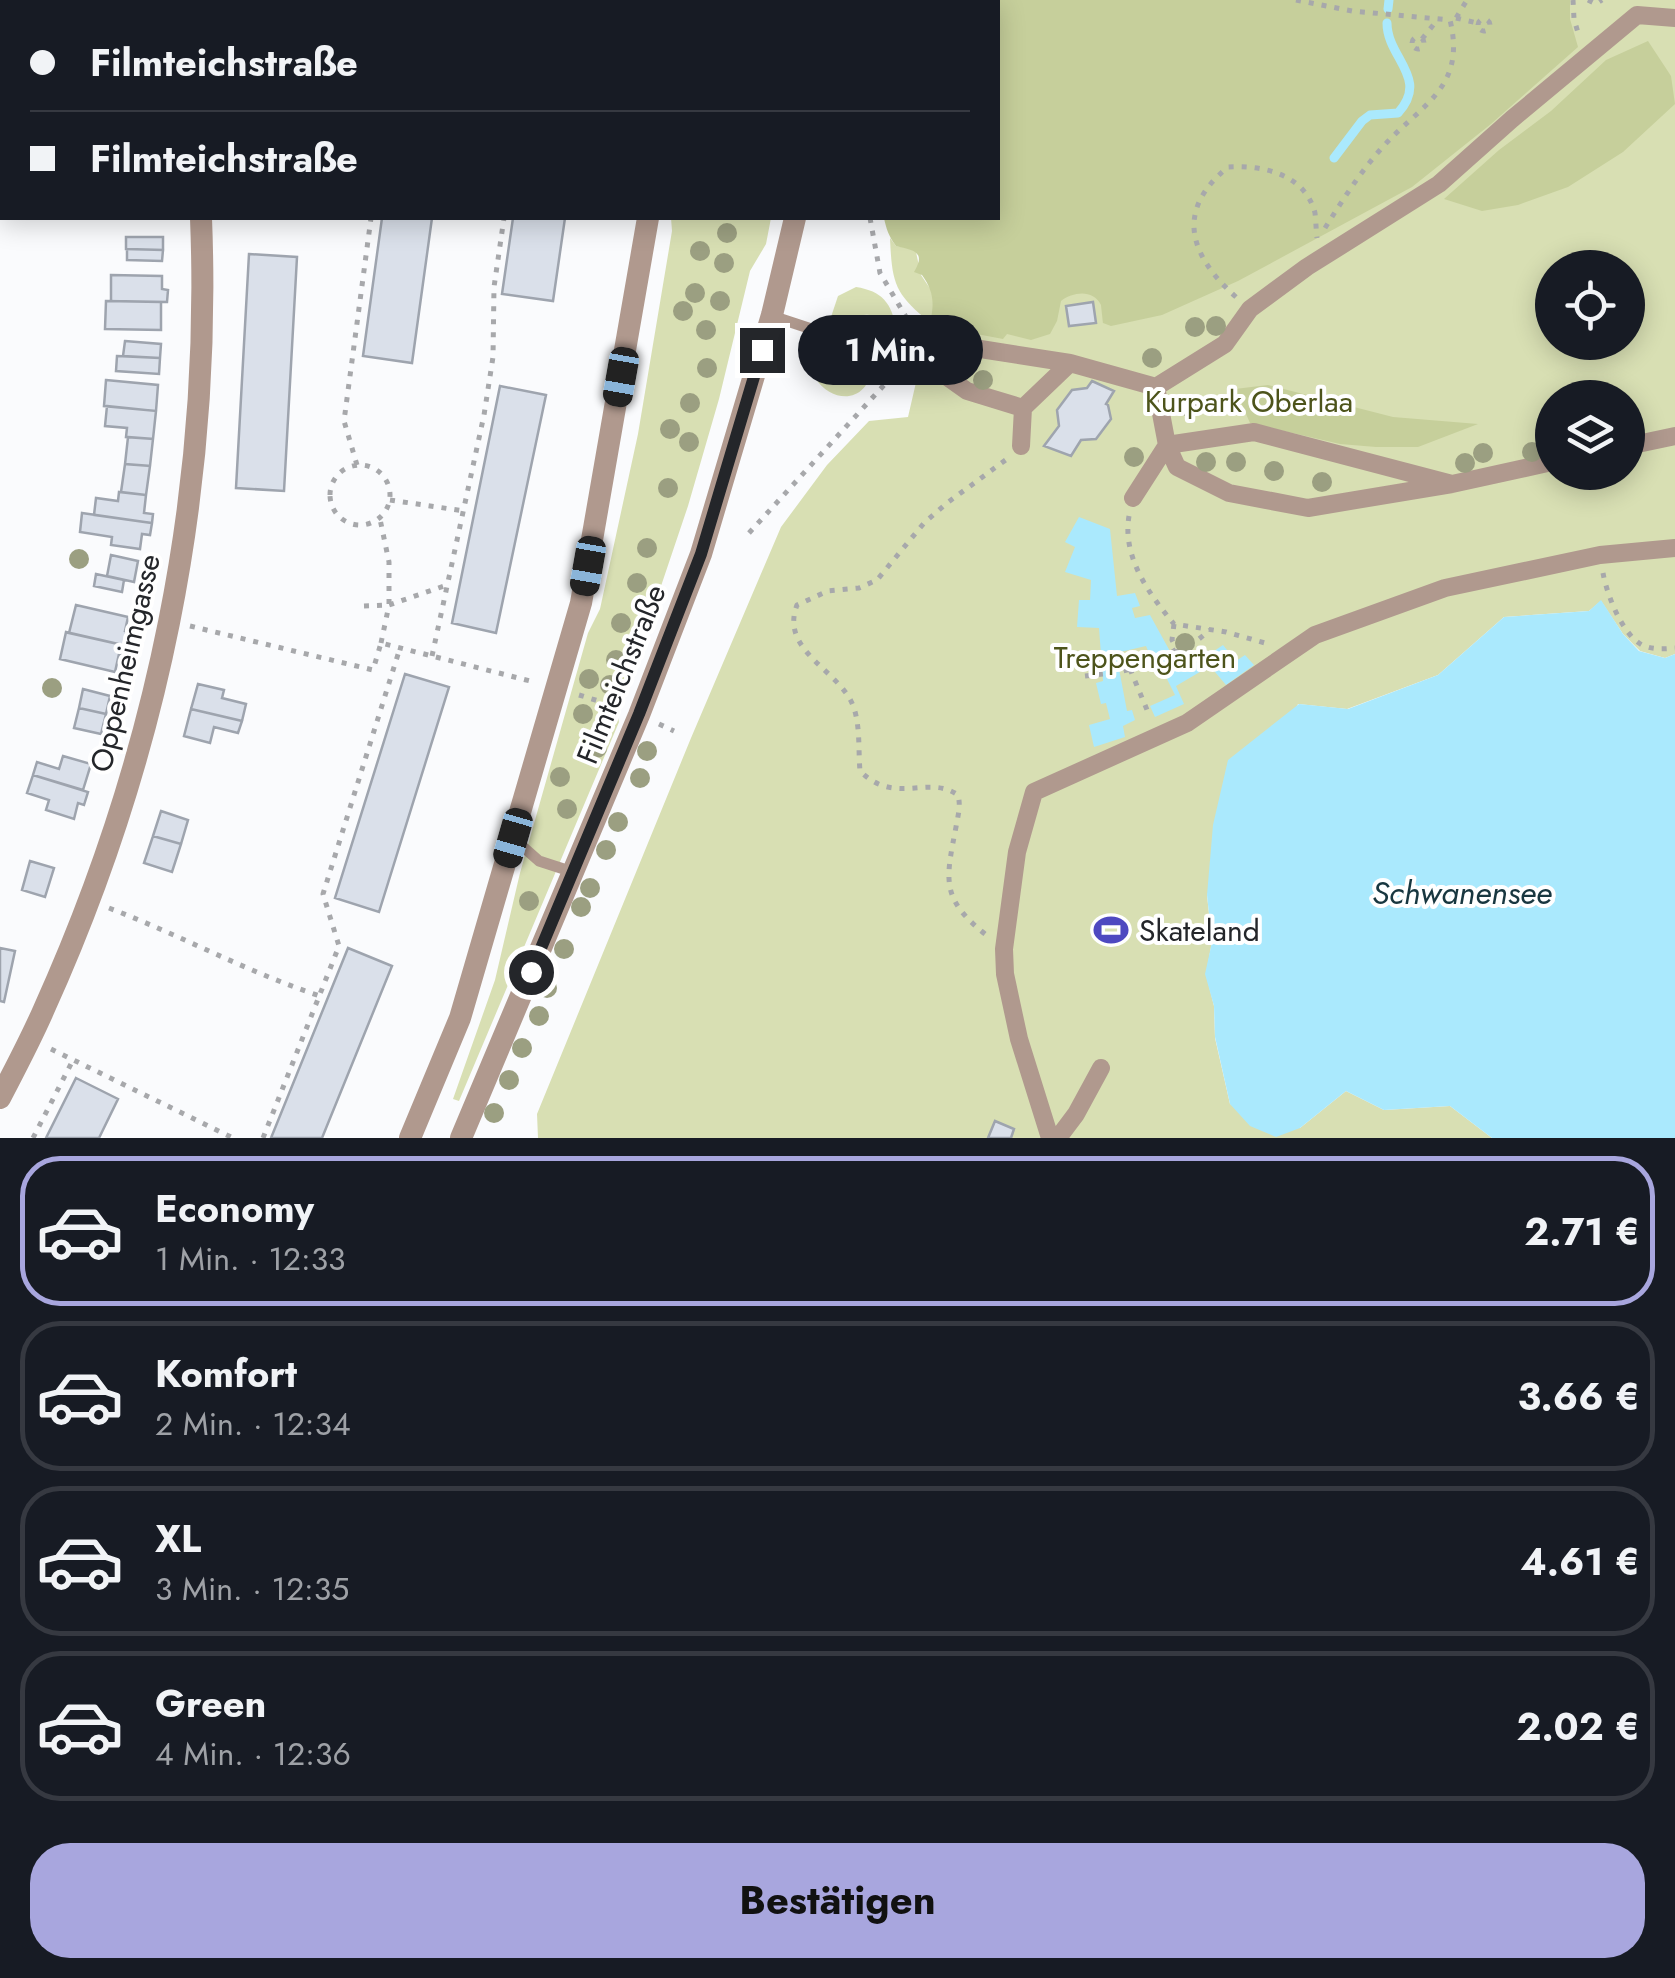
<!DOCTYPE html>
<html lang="de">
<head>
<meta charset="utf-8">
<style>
	body { margin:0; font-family:Jost,sans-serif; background:#20242c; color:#f1f3f6; height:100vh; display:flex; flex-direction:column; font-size:38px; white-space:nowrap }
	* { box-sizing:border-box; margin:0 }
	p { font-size:32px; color:#9ea1a6 }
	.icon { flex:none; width:55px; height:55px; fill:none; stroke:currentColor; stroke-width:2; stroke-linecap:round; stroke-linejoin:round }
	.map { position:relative; height:1138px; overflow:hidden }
	.drawer { display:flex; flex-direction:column; background:#171b24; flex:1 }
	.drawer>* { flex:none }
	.banner { position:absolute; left:0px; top:0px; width:1000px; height:220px; box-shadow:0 5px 25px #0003; display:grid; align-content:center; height:220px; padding:0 30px; background:#171b24 }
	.controls { position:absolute; left:1535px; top:250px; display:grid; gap:20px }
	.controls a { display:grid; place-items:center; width:110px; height:110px; border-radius:50%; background:#171b24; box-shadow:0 5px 25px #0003; font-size:50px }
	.end { position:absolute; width:45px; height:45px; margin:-22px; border:12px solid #24262a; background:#fff; box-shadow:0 0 0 5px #fff }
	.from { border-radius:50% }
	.bubble { position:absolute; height:70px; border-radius:35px; background:#171b24; box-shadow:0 5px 25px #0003; font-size:32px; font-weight:700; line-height:70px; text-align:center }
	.car { position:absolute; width:30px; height:60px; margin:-30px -15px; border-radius:12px; box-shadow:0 0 8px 2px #0007; background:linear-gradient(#222 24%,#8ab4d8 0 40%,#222 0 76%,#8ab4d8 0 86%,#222 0) }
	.banner b { display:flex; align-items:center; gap:35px; height:95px; font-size:38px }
	.banner b+b { border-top:2px solid #363941 }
	.banner i { width:25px; height:25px; background:#f1f3f6 }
	ul { padding:18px 0 0; list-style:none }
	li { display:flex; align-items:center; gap:30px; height:150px; margin:0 20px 15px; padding:0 10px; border:5px solid #363941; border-radius:40px }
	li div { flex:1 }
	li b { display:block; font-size:38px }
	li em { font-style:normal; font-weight:700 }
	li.current { border-color:#a8a6de }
	li>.icon { width:90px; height:90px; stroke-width:1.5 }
	.action { display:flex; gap:20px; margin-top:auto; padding:20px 30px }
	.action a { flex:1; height:115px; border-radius:40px; background:#a8a6de; color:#111; font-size:40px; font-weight:700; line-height:115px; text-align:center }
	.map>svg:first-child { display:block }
</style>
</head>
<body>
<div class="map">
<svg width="1675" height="1138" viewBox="0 0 1675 1138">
	<rect width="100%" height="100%" fill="#fafbfd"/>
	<path fill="#d8dfb3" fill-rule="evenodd" d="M 980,0 L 1675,0 L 1675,654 L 1665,658 L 1640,651 L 1623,634 L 1601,601 L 1589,611 L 1504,617 L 1438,675 L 1347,709 L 1298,704 L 1207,895 L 1212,942 L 1206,974 L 1214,1006 L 1215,1038 L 1230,1104 L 1300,1128 L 1346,1091 L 1384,1110 L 1450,1106 L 1492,1138 L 538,1138 L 537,1114 L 691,738 L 781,527 L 827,465 L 869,421 L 908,417 L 930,322 C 894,294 892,282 890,238 L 896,246 L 911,248 L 916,252 L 921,275 L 931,290 L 935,305 L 998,218 L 998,2 ZM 1552,268 L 1628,268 L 1628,342 L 1552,342 ZM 1552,398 L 1628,398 L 1628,472 L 1552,472 Z
		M 671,218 L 771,218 L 766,244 L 750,271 L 719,399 L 688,506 L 659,592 L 615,706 L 619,722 L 459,1101 L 453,1099 L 495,980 L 520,873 L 588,633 L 600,609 L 638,434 L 672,231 Z
		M 856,287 C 882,291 892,303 896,329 L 890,328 C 878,309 859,314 841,321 L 831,317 L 838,296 Z
		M 808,352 C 830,370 839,369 866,361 L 872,365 C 870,402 834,406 815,378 C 811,371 808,362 805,355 Z"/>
	<path fill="#c6cf9b" d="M 911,0 L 1570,0 L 1570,19 L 1578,47 L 1491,124 L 1412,187 L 1238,281 L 1162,315 L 1111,326 L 1103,323 C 1103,322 1101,306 1101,305 C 1093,289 1073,292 1061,301 L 1057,321 L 1050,334 L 1031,340 L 1007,334 L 1003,339 L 945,328 L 930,322 C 935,303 933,290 922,275 L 914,272 C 927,251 912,250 896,246 C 889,237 886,228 884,218 L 998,218 L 998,2 L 911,2 Z
		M 1648,41 L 1671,76 L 1675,104 L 1623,152 L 1568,187 L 1518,205 L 1482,211 L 1444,199 L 1499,150 L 1551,111 L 1606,60 Z
		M 1268,385 L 1393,417 L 1478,424 L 1418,447 L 1376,447 L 1340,444 L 1250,423 L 1235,389 Z"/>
	<path fill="#aae9fd" d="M 1079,517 L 1110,529 L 1117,596 L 1135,593 L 1140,606 L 1132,608 L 1135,618 L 1150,615 L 1177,664 L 1189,657 L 1195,664 L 1223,645 L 1236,661 L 1245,655 L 1254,665 L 1226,685 L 1210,666 L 1176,686 L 1184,704 L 1155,717 L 1150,706 L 1175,695 L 1161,667 L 1155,668 L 1146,646 L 1116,653 L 1127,711 L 1132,710 L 1135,720 L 1123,726 L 1125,737 L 1094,747 L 1089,725 L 1110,719 L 1106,703 L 1101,704 L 1096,683 L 1103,681 L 1099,628 L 1077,627 L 1079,600 L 1090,600 L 1091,580 L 1065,572 L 1075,547 L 1065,542 Z
		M 1601,600 L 1623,634 L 1639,651 L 1665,658 L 1675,654 L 1675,1138 L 1492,1138 L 1450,1106 L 1384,1110 L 1346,1091 L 1300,1128 L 1276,1137 L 1250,1126 L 1230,1104 L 1215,1037 L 1214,1006 L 1205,974 L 1212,942 L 1207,895 L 1213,825 L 1228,760 L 1299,704 L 1348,709 L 1438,675 L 1504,617 L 1589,611 Z"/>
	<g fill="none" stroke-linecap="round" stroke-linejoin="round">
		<path stroke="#aae9fd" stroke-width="9" d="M 1388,9 L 1389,0
			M 1334,158 L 1362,121 L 1370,115 L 1398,113 C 1430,78 1387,58 1387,23"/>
	</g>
	<path fill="#dae0ea" stroke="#9ea4ae" stroke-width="2.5" d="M 286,0 L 385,0 L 385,2 L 267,2 Z
		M 382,218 L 432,218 L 412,363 L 363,356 Z
		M 513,218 L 565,218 L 553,301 L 502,294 Z
		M 126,237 L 163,237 L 163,250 L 126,249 Z
		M 127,249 L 163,250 L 162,261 L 127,260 Z
		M 249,254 L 297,257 L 284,491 L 236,488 Z
		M 111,275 L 162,276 L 162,289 L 168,290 L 167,302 L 111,301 Z
		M 106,301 L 161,302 L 161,330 L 105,329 Z
		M 1093,302 L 1096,323 L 1069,326 L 1066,306 Z
		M 125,341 L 161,344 L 160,358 L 123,356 Z
		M 117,356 L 160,358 L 159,374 L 116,371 Z
		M 106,380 L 158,385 L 156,411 L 104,406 Z
		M 1092,381 L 1114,391 L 1106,404 L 1108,405 L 1111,419 L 1096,439 L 1081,440 L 1071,456 L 1044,446 L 1059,426 L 1057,410 L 1072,390 L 1087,388 Z
		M 500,386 L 546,395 L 496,633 L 452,623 Z
		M 107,406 L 156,411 L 153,439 L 126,437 L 127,428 L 105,426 Z
		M 128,437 L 153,439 L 150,466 L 125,464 Z
		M 125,464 L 150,466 L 146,495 L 121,492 Z
		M 119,492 L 146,495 L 144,513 L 153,514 L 152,523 L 94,515 L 96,498 L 118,501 Z
		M 82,513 L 152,523 L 150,535 L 142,534 L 140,549 L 111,545 L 112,537 L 80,532 Z
		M 111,555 L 138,561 L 134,582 L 107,576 Z
		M 96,574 L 124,580 L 122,592 L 94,586 Z
		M 76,605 L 128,617 L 125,631 L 131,632 L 127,646 L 69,633 Z
		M 66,632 L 127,646 L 125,655 L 119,654 L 115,672 L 60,659 Z
		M 405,674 L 449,687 L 379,912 L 335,898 Z
		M 198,684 L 224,690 L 222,698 L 246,704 L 242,721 L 191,709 Z
		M 83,689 L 110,696 L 106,714 L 79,708 Z
		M 79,708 L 106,714 L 101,734 L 74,728 Z
		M 191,709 L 242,721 L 238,733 L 214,727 L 210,743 L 184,736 Z
		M 63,756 L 91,764 L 83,790 L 33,775 L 37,762 L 59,769 Z
		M 33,775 L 88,792 L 84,805 L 78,803 L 74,819 L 46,810 L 49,800 L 27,793 Z
		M 161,811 L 188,820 L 181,844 L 153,836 Z
		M 153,836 L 181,844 L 172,872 L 144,863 Z
		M 30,861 L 54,868 L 45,897 L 22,890 Z
		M 0,948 L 15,951 L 4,1002 L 0,1001 Z
		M 348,948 L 392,966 L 322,1138 L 271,1138 Z
		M 76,1078 L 118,1099 L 99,1138 L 46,1138 Z
		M 995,1121 L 1014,1129 L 1011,1138 L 988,1138 Z"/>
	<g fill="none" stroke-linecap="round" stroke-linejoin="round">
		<path stroke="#a7a8ab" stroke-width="5" stroke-dasharray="5 8" stroke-linecap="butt" d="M 1296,0 L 1352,11 L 1450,20
			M 1573,0 L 1574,19 L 1579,36
			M 1588,0 L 1596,4 L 1602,0
			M 428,2 L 429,0
			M 569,2 L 570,0
			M 1456,18 L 1477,23
			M1478 25a6 6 0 1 1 12 0a6 6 0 1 1-12 0Z
			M1412 43a6 6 0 1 1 12 0a6 6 0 1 1-12 0Z
			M 1422,39 L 1438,19
			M 870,218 L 880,273 L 909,322 L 907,339
			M 1325,228 C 1342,201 1359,174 1380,150 C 1419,105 1467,90 1450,20 L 1456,18 L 1467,0
			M 1236,297 C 1190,256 1174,211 1228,167 C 1263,165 1305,174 1315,213 C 1316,221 1316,230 1317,238
			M 357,465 L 344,421 L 371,218
			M330 495a30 30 0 1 1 60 0a30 30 0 1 1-60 0Z
			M 390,500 L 464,511
			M 1129,516 C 1122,557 1149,594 1174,624 L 1226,632 L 1265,643
			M 749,533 L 895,373
			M 1603,573 C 1607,595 1622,634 1642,645 C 1653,650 1664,649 1675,648
			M 364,606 L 389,605 L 389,562 L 380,519
			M 1174,624 L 1172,640 L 1177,649 L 1188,648 L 1210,630
			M 190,626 L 373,670 L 381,643 L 534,682
			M 381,643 L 389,605 L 447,585
			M 432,656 L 484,415 L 493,357 L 494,287 L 504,218
			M 1130,669 L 1150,717
			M 1085,676 L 1119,672 L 1154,663 L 1177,649
			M 579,695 L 615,706
			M 659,724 L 674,731
			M 109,908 C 180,935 247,972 320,996
			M 985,934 C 940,898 946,879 956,827 C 958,815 961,807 958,795 C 928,774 895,806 860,771 C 858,749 861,721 851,701 C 834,668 780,649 797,605 L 828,591 L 859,588 L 877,580 L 924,523 L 947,503 L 1007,459
			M 51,1049 L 233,1138
			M 33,1138 L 73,1060
			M 263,1138 L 339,946 L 323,894 L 400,648"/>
		<path stroke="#b0998e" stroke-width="11" d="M 772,316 L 845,340 L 922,359
			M 513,838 L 539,861 L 573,872"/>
		<path stroke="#b0998e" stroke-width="18" d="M 922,359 L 967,391 L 1023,408 L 1070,363 L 1156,387 L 1167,445 L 1254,432 L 1452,484
			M 922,359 L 974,348 L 1070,363
			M 1156,387 L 1225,344 L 1250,309 L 1307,267 L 1439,184 L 1512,119 L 1637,15 L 1675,18
			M 1167,445 L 1177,467 L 1229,493 L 1308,508 L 1452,484 L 1552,462
			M 1021,446 L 1023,408
			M 1628,446 L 1675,436
			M 1133,498 L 1167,445
			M 1050,1138 L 1019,1039 L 1005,974 L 1004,949 L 1017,852 L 1034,792 L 1187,723 L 1315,635 L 1445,588 L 1600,555 L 1675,548
			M 1058,1138 L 1076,1114 L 1101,1068"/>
		<path stroke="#b0998e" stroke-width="22" d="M 179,0 L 180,2
			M 670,2 L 670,0
			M 826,2 L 826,0
			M 0,1098 C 15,1069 31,1039 44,1009 C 157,759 212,492 201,218
			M 410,1138 L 460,1018 L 581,603 L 648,218
			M 461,1138 L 639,715 L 701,554 L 772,315 L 795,218"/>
	</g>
	<g fill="#9b9f81">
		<circle cx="727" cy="233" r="10"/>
		<circle cx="700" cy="251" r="10"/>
		<circle cx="724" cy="263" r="10"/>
		<circle cx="695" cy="293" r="10"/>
		<circle cx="720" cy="301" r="10"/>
		<circle cx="683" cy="311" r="10"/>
		<circle cx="1216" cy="326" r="10"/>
		<circle cx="1195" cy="327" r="10"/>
		<circle cx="706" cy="330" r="10"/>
		<circle cx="1152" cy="358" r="10"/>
		<circle cx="707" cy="368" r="10"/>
		<circle cx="983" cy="380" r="10"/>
		<circle cx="690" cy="403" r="10"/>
		<circle cx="1209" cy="405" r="10"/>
		<circle cx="1189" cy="407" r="10"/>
		<circle cx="670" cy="429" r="10"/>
		<circle cx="689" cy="442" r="10"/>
		<circle cx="1532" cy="452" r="10"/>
		<circle cx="1483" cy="453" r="10"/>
		<circle cx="1134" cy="457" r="10"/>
		<circle cx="1206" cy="462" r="10"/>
		<circle cx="1236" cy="462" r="10"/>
		<circle cx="1465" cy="463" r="10"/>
		<circle cx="1274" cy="471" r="10"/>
		<circle cx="1322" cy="482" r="10"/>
		<circle cx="668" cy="488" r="10"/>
		<circle cx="647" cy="548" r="10"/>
		<circle cx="79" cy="559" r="10"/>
		<circle cx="637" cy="583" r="10"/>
		<circle cx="621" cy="623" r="10"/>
		<circle cx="1185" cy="643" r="10"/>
		<circle cx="616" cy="660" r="10"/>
		<circle cx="589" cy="679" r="10"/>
		<circle cx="610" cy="685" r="10"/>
		<circle cx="52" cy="688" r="10"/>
		<circle cx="121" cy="696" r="10"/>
		<circle cx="583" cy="714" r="10"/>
		<circle cx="602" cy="728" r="10"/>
		<circle cx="597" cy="748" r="10"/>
		<circle cx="647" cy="751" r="10"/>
		<circle cx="560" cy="777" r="10"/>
		<circle cx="640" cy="778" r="10"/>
		<circle cx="567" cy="809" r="10"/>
		<circle cx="618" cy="822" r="10"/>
		<circle cx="606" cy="850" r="10"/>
		<circle cx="590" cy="888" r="10"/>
		<circle cx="529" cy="901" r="10"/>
		<circle cx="581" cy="907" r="10"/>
		<circle cx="564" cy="949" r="10"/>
		<circle cx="547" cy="988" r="10"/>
		<circle cx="539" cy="1016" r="10"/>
		<circle cx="522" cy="1048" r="10"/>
		<circle cx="509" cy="1080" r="10"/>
		<circle cx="494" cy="1113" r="10"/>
	</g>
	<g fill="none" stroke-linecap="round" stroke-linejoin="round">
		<path stroke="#24262a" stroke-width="12" d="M 531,972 L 639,714 L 701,554 L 762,350"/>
	</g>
	<defs>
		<g id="stadium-bare" transform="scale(2.7)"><path d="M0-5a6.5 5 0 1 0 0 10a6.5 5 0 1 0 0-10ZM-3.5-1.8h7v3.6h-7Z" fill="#4e49c0" stroke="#fff" stroke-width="2.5" paint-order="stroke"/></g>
	</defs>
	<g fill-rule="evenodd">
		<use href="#stadium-bare" x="1111" y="930"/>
	</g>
	<g text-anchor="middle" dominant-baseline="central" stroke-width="8" stroke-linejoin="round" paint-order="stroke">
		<g font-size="30" fill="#4d541b" stroke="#fff">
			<text x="1249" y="401">Kurpark Oberlaa</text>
			<text x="1145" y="657">Treppengarten</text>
		</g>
		<g font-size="30" fill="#24262a" stroke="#fff">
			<text transform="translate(125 663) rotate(-77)">Oppenheimgasse</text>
			<text transform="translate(621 674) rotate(-68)">Filmteichstraße</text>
		</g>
		<g font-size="30" fill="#24262a" stroke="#fff" text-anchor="start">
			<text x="1139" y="930">Skateland</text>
		</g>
		<g font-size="32" font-style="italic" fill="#183740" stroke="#fff">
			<text x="1462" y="893">Schwanensee</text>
		</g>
	</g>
</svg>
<div class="controls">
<a><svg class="icon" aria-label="locate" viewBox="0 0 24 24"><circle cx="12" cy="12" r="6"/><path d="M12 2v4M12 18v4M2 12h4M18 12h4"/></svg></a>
<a><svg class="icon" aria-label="layers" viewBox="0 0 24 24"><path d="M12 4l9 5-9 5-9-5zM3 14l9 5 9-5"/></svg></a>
</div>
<i class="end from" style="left:531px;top:972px"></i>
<i class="end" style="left:762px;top:350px"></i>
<div class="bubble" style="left:798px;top:315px;width:185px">1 Min.</div>
<i class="car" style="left:621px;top:377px;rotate:190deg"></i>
<i class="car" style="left:588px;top:566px;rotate:190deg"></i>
<i class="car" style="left:513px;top:838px;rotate:196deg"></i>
<div class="banner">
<b><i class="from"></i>Filmteichstraße</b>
<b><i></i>Filmteichstraße</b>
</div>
</div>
<section class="drawer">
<ul>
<li class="current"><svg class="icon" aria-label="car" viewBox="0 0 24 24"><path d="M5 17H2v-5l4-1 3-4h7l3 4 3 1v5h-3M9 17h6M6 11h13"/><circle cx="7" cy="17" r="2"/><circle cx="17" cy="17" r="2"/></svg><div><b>Economy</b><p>1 Min. · 12:33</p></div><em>2.71 €</em></li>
<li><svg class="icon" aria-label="car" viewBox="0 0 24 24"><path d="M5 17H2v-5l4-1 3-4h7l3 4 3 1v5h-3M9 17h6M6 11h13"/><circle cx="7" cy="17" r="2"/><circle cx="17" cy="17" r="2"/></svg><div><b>Komfort</b><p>2 Min. · 12:34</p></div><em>3.66 €</em></li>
<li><svg class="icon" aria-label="car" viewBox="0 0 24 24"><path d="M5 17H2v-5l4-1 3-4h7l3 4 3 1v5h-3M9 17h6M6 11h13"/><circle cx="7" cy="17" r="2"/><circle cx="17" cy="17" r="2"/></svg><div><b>XL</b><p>3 Min. · 12:35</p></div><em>4.61 €</em></li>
<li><svg class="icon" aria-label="car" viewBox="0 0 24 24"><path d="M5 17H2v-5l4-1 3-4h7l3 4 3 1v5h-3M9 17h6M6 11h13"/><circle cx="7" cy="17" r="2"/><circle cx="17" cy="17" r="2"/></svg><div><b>Green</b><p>4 Min. · 12:36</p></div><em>2.02 €</em></li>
</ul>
<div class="action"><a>Bestätigen</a></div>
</section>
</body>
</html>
